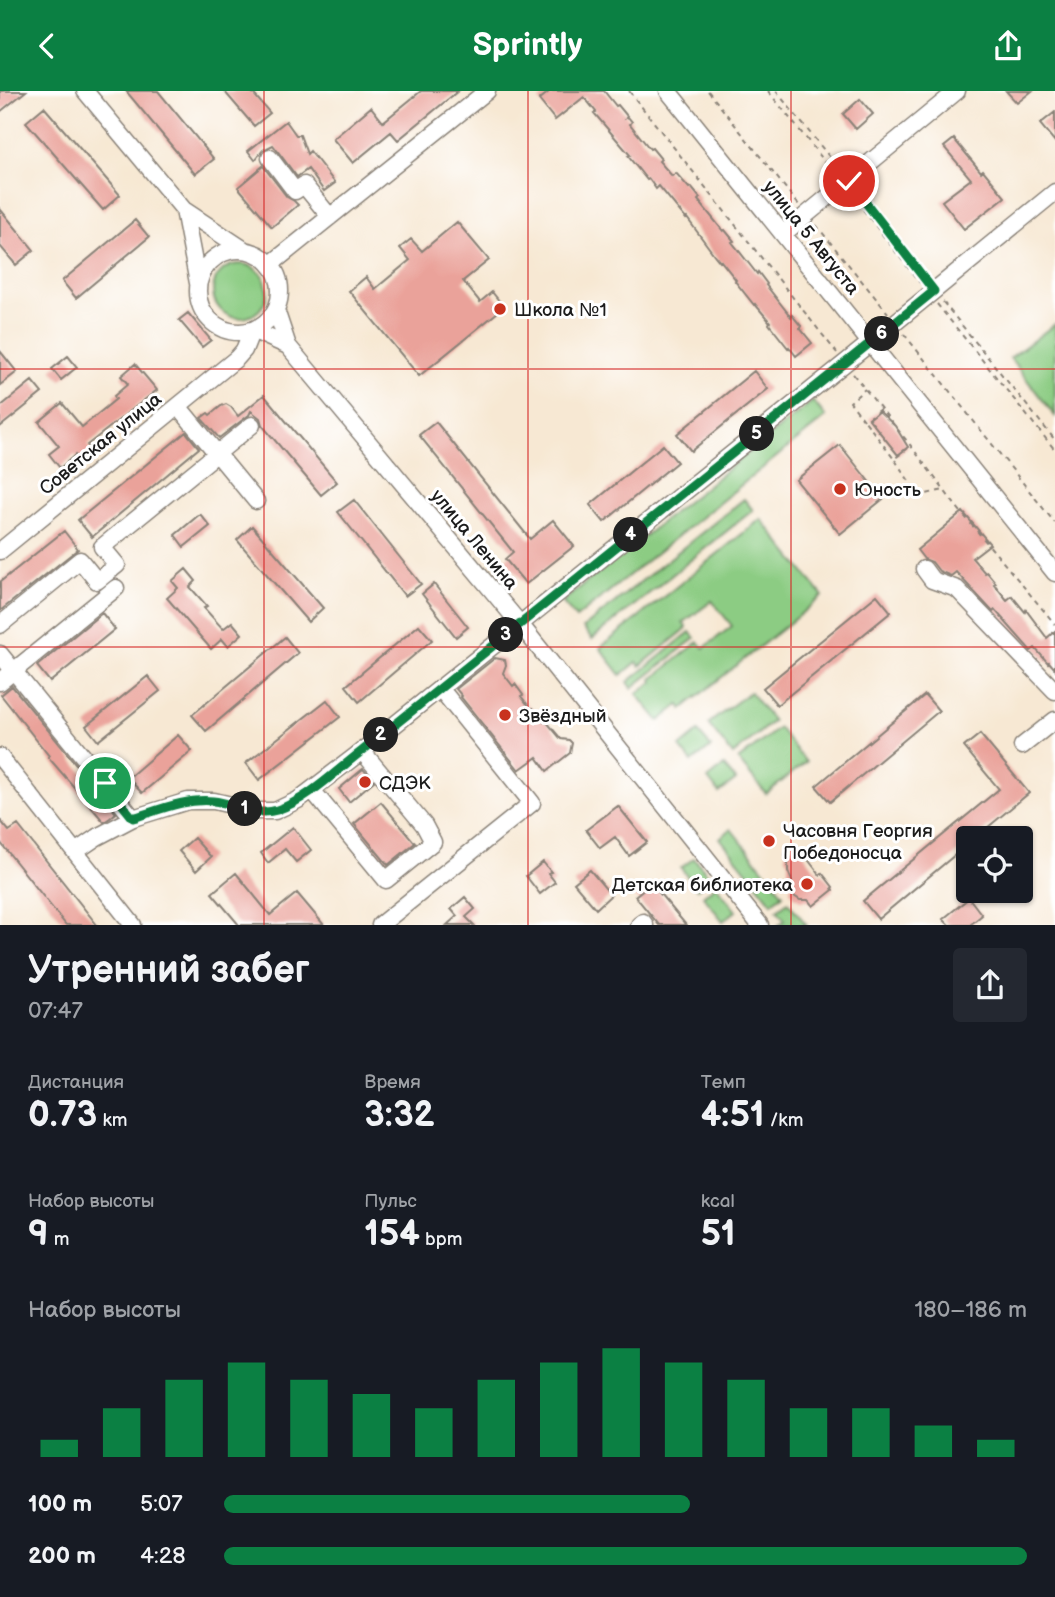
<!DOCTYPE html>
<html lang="ru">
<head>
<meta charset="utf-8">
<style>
  :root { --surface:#171b24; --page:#242831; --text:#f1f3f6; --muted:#9ea1a6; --accent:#0b8043 }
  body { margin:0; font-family:"Balsamiq Sans",sans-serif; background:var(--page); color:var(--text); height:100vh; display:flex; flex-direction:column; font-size:26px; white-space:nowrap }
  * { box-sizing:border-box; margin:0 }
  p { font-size:23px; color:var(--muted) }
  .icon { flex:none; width:38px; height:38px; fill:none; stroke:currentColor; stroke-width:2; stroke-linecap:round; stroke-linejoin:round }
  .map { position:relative; height:834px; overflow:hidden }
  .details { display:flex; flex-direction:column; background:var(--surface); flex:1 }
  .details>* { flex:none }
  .buttons { position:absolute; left:956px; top:735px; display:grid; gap:14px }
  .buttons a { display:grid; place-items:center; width:77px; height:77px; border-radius:7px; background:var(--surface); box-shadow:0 2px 5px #0004; font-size:35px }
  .pin { position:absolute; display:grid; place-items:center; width:60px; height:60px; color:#fff; margin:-30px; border:4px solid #fff; border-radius:50%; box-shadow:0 2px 7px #0007 }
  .km { position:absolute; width:35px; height:35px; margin:-18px; border-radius:50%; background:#222; color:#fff; font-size:19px; line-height:35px; text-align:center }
  .round { display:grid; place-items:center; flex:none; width:74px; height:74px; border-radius:7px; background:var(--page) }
  .head { display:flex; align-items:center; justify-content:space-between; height:119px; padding:0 28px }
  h1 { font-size:38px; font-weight:600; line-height:52px }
  .figures { display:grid; grid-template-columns:repeat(3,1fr); gap:10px; height:119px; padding:7px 28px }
  .figures div { display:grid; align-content:center }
  .figures b { font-size:35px; font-weight:600 }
  .figures small { font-size:19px; font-weight:400 }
  .figures p { font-size:19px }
  .chart { height:196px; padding:14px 28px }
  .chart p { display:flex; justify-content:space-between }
  .chart svg { width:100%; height:126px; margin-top:7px; stroke:var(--accent); stroke-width:6 }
  ul { padding:0 28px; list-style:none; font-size:23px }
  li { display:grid; grid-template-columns:112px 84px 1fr; align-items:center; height:52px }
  li i { height:18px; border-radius:9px; background:var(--accent) }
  header { display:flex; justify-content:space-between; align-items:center; height:91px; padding:0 28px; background:var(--accent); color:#fff; font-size:32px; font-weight:600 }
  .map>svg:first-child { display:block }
  .green { fill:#8ccc83; stroke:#547450; stroke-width:2 }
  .building { fill:#eaa29a }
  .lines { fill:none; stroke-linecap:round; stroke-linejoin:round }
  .minor-casing { stroke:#8a8278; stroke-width:19 }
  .path { stroke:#8a8278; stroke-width:2; stroke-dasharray:5 5; stroke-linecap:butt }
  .minor { stroke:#fff; stroke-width:16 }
  .route-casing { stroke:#fff; stroke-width:14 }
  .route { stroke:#0b8043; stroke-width:9 }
  .grid { fill:none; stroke:#d62828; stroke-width:2; stroke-opacity:0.55 }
  .poi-dot { fill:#c8321e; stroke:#fff; stroke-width:2.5 }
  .labels { text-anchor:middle; stroke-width:6; stroke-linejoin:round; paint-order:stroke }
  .street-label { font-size:19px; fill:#1c1c1c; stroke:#fff }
  .poi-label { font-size:19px; fill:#1c1c1c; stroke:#fff; text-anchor:start }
</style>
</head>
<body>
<header><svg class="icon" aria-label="back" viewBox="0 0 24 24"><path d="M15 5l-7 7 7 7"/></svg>Sprintly<svg class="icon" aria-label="share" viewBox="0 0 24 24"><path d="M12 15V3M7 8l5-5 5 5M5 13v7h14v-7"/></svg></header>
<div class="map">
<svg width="1055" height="834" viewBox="0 0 1055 834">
  <rect width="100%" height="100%" fill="#fff"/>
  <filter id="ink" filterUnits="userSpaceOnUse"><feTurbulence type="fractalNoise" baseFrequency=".0143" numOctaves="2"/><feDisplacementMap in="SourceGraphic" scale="14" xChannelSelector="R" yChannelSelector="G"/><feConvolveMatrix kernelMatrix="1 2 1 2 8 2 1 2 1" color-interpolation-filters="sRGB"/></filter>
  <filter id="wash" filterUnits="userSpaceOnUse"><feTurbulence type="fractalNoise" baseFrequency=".00686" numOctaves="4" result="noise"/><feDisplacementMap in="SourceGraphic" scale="28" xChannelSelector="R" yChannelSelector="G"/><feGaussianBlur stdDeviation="1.57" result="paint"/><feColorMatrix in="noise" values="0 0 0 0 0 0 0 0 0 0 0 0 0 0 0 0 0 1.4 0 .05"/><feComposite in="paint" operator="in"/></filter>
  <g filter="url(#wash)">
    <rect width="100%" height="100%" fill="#f7e8d3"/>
    <!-- green -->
    <path class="green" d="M213 200a27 27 0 1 1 54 0a27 27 0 1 1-54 0Z
      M1055,233V325L1010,267Z
      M813,310L826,326L576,527L562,511Z
      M744,408L753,419L592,548L583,537Z
      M761,428L823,505L682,618L679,614L659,630L637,603L653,591L652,588L698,551L704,557L732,535L712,510L683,532L687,537L640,575L637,571L621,584L600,557Z
      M690,541L695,547L632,597L628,591Z
      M750,601L773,630L733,664L708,633Z
      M779,637L806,671L766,703L738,669Z
      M698,641L711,656L692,671L680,656Z
      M724,675L736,689L719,702L708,688Z
      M731,738L783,803L772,812L720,747Z
      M694,767L711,787L697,798L681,777Z
      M716,794L736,820L723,830L703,805Z
      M788,811L807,834H779L785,829L777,819Z"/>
    <g id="blocks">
      <!-- building -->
      <path class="building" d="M0,0H26L0,21Z
        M126,0H158L214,68L195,83Z
        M224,0H251L270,22L254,35Z
        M421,0H458L398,49L391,41L353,72L333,48L371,16L383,31Z
        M550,0H604L616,15L618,14L627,25L626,27L628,26L632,31L630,33L650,58L652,57L661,68L659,70L672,85L676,82L689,97L691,96L700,107L698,109L723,140L725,139L734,150L732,151L757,183L758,181L767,193L766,194L791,226L792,224L801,235L800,237L812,252L796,265L789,256L788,257L769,233L770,231L755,213L754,214L735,190L736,189L721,170L720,171L715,165L687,127L686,128L659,95L656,98L649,88L647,89L628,65L630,64L594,22L596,21L584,6L555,29L539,9Z
        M1006,0H1032L1017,12Z
        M860,8L873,23L856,38L843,23Z
        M44,16L120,104L103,119L26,31Z
        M1055,21V51L1040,33Z
        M286,30L296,44H300L307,63L310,60L335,92L324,100L308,78L297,86L273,54L263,59L255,69L248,60Z
        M954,48L981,81L983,79L1005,106L964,138L942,110L971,88L944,56Z
        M263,75L287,106L294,110L298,114L272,136L238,96Z
        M0,118L34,159L16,174L0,155Z
        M135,129L149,146L76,207L62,190Z
        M457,131L489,169L463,190L480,211L492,201L504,216L419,285L349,200L366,186L375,198L410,169L400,157L411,148L422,160Z
        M188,222L211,249L202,256L179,229Z
        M0,260L17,281L0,294Z
        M68,265L77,276L61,289L52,278Z
        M135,273L157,299L87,354L93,360L80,370L75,364L60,377L49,363L59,355L39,331L62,312L82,336L116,308L114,305L128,293L121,285Z
        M754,280L768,298L691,360L677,343Z
        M32,290L42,302L0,336V316Z
        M264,304L337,391L321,404L262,334L260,327L251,320L249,324L219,347L201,327L208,322L210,324L221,315L226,313L231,316L238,325Z
        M879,320L895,335L908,356L898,364L869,328Z
        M436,331L530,448L553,429L574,455L526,493L505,468L513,461L419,344Z
        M186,341L199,357L92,446L78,429Z
        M663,354L677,371L604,431L590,414Z
        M840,354L883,408L840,443L796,389Z
        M354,409L421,493L405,505L338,421Z
        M963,421L990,453L972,467L985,482L987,481L996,492L994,493L1007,509L1012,505L1025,521L1026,519L1047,547L1055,540V578L1049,571L1048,572L1035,557L1031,560L995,519L993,521L956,481L951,485L939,480L932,471L924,468L917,459Z
        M200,423L210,435L184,456L175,444Z
        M252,435L323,517L308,531L237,449Z
        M64,440L78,458L0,520V491Z
        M186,478L196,490L190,496L207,515L204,517L223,538L232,531L242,543L228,555L222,548L211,558L167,507L178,497L172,490Z
        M434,493L468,536L456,546L422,503Z
        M877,504L891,521L777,614L763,597Z
        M102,522L115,538L50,591L37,575Z
        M419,534L432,549L359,611L346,595Z
        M285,546L298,562L206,640L192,624Z
        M495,567L505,569L506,574L503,582L513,595L515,593L523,604L521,605L531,618L533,617L544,631L546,630L561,648L569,649L572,652L570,662L547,680L537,666L519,679L461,606L462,605L456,598Z
        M148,585L160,600L98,650L86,635Z
        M12,595L116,722L110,727L104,731L48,666L49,665L1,604Z
        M925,604L939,620L830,711L816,695Z
        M327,609L340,626L259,689L246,672Z
        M980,643L1029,702L975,747H968V753L878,828L863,810L999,698L964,656Z
        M178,644L192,660L142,702L128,687Z
        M363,678L374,690L349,711L339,698Z
        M381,711L415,752L388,774L354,733Z
        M618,715L647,751L629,765L615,746L600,757L586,739Z
        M0,729L9,740L18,734L97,834H66L0,751Z
        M293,736L311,759L296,771L285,758L268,772L261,762Z
        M194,747L211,766L196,780L179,760Z
        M793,755L799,757L820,784L822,782L833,796L832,797L833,799L813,815L808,809H800L794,805L790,799L792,790L788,780V771L785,764L787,758Z
        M543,771L551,781L548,782L555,791L540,803L526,785Z
        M590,779L611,804L596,818L574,792Z
        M236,782L270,824L297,802L324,834H239L212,802Z
        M651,792L686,834H659L635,805Z
        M465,806L475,818L466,826L474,834H447L457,825L451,818Z
        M969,807L982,824L970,834H949L943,828Z"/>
    </g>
  </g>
  <g filter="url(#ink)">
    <use href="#blocks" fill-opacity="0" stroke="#8a8278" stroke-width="2"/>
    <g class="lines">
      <!-- minor casing -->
      <g class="minor-casing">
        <path id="minor" d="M85,0L184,119L243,158
          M668,0L1055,482
          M270,67L295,100L304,94L330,126
          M184,119L198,192
          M783,143L957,0
          M198 200a41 41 0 1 1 82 0a41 41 0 1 1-82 0Z
          M271,173L487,0
          M276,219L288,255L520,533L760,834
          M178,315L256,410
          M0,460L237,267L244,259L252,239L288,255
          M924,478L932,489L957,498L1055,600
          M0,534L80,469L97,490L117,474L102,456L252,334
          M0,563L133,727
          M0,591L116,497
          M1022,655L1055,629
          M0,666L133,834
          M312,699L386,789L433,751L424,734L362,660
          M75,761L97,746L133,727L188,710H214L257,720H275L298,709L362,660L870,252L1055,101
          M380,834L532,712L440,597
          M639,834L643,831L645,834"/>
      </g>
      <!-- path -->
      <path class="path" d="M629,0L837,262
        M708,0L799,114
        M768,0L834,82
        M776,0L841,80
        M857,101L927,190
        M851,103L920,192
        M816,134L888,222
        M943,211L1055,349
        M937,213L1055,359
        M904,243L1055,432
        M853,283L911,355L956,415L1055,533
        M880,318L865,330L894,368L911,355
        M864,329L850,311L865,298
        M895,369L917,402L926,403L944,399"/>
      <!-- minor -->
      <use href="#minor" class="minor"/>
    </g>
  </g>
  <g class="lines" filter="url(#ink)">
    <!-- route casing -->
    <g class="route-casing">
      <path id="route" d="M105,692L133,727C159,719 186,707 213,710C234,712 256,726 277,719C307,709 337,679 362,660L870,252L934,200L849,90"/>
    </g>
    <!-- route -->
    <use href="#route" class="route"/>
  </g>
  <!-- grid -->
  <path class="grid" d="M264,0V834M528,0V834M791,0V834M0,278H1055M0,556H1055"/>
  <!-- markers -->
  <g class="poi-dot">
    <circle cx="500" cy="218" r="7"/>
    <circle cx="840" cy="398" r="7"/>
    <circle cx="505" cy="624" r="7"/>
    <circle cx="365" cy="691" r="7"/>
    <circle cx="769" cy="750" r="7"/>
    <circle cx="807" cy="793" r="7"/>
  </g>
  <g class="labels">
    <!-- street labels -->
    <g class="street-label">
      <text transform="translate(812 146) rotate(51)" y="7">улица 5 Августа</text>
      <text transform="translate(100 352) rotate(-39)" y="7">Советская улица</text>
      <text transform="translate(475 448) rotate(50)" y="7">улица Ленина</text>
    </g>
    <!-- poi labels -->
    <g class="poi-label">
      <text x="514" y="225">Школа №1</text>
      <text x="854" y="405">Юность</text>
      <text x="519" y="631">Звёздный</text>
      <text x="379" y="698">СДЭК</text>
      <text x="783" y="746">Часовня Георгия<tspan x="783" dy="22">Победоносца</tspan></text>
      <text x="793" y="800" text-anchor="end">Детская библиотека</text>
    </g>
  </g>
</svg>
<div class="buttons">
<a><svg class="icon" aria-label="locate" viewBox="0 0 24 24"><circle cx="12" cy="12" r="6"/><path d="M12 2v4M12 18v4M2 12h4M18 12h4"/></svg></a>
</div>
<div class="pin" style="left:105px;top:692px;background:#1e9e55"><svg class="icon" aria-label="arrive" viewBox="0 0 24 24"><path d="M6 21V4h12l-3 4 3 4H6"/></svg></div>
<div class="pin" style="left:849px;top:90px;background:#d93025"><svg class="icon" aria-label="check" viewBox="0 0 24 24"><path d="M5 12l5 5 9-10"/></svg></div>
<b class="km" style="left:245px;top:718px">1</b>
<b class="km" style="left:381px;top:644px">2</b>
<b class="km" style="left:506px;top:544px">3</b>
<b class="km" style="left:631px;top:444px">4</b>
<b class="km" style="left:757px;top:343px">5</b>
<b class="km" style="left:882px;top:243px">6</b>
</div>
<section class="details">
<div class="head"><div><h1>Утренний забег</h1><p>07:47</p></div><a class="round"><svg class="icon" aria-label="share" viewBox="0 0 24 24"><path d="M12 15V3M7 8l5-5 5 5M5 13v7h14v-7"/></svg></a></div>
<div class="figures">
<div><p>Дистанция</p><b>0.73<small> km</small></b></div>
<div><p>Время</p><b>3:32</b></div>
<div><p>Темп</p><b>4:51<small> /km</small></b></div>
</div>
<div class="figures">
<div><p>Набор высоты</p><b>9<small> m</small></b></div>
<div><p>Пульс</p><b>154<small> bpm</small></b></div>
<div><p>kcal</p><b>51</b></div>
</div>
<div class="chart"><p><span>Набор высоты</span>180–186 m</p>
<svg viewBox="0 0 160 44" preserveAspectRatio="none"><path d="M5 44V38M15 44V27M25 44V17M35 44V11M45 44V17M55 44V22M65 44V27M75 44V17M85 44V11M95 44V6M105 44V11M115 44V17M125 44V27M135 44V27M145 44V33M155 44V38"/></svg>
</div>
<ul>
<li><b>100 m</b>5:07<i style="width:58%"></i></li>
<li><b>200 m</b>4:28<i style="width:100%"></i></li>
</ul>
</section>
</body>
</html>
